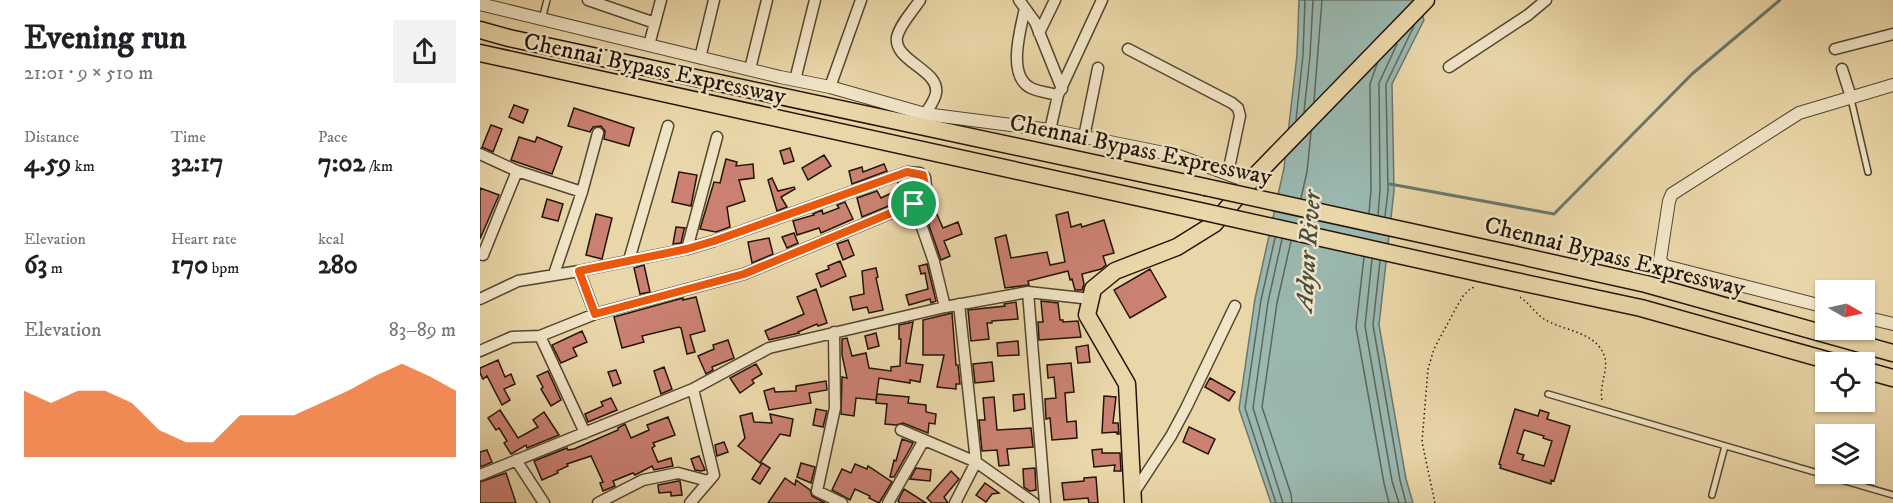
<!DOCTYPE html>
<html lang="en">
<head>
<meta charset="utf-8">
<style>
  :root { --surface:#fff; --page:#f2f2f2; --text:#202124; --muted:#757577; --accent:#ea580c }
  body { margin:0; font-family:"IM FELL DW Pica",serif; background:var(--page); color:var(--text); height:100vh; display:flex; flex-direction:column; font-size:22px; white-space:nowrap }
  * { box-sizing:border-box; margin:0 }
  p { font-size:20px; color:var(--muted) }
  .icon { flex:none; width:33px; height:33px; fill:none; stroke:currentColor; stroke-width:2; stroke-linecap:round; stroke-linejoin:round }
  .map { position:relative; flex:1; overflow:hidden }
  .details { display:flex; flex-direction:column; background:var(--surface); width:480px }
  .details>* { flex:none }
  .needle { width:39px; rotate:99deg }
  .tools { position:absolute; left:1335px; top:280px; display:grid; gap:12px }
  .tools a { display:grid; place-items:center; width:60px; height:60px; border-radius:0px; background:var(--surface); box-shadow:0 2px 4px #0004; font-size:30px }
  .pin { position:absolute; display:grid; place-items:center; width:51px; height:51px; color:#fff; margin:-26px; border:3px solid #fff; border-radius:50%; box-shadow:0 2px 6px #0007 }
  .round { display:grid; place-items:center; flex:none; width:63px; height:63px; border-radius:0px; background:var(--page) }
  .overview { display:flex; align-items:center; justify-content:space-between; height:102px; padding:0 24px }
  h1 { font-size:33px; font-weight:800; line-height:45px }
  .metrics { display:grid; grid-template-columns:repeat(3,1fr); gap:9px; height:102px; padding:6px 24px }
  .metrics div { display:grid; align-content:center }
  .metrics b { font-size:26px; font-weight:800 }
  .metrics small { font-size:16px; font-weight:400 }
  .metrics p { font-size:16px }
  .chart { height:168px; padding:12px 24px }
  .chart p { display:flex; justify-content:space-between }
  .chart svg { width:100%; height:108px; margin-top:6px; fill:var(--accent); opacity:.7 }
  main { display:flex; flex:1; min-height:0 }
  .map>svg:first-child { display:block }
  .water { fill:#9ab8b0; stroke:#6a776c; stroke-width:1.5 }
  .lines { fill:none; stroke-linecap:round; stroke-linejoin:round }
  .shore { stroke:#5e665b; stroke-width:1.5 }
  .stream { stroke:#6a776c; stroke-width:3 }
  .building { fill:#cb8172; stroke:#221506; stroke-width:1.5; fill-rule:evenodd }
  .service-casing { stroke:#54462f; stroke-width:8 }
  .minor-casing { stroke:#54462f; stroke-width:13 }
  .tertiary-casing { stroke:#54462f; stroke-width:14 }
  .primary-casing { stroke:#221506; stroke-width:19 }
  .trunk-casing { stroke:#221506; stroke-width:19 }
  .path { stroke:#221506; stroke-width:1.5; stroke-dasharray:1.5 3; stroke-linecap:butt }
  .service { stroke:#f1e5c7; stroke-width:5 }
  .minor { stroke:#f1e5c7; stroke-width:10 }
  .tertiary { stroke:#f1e5c7; stroke-width:12 }
  .primary { stroke:#ead7a9; stroke-width:16 }
  .trunk { stroke:#ead7a9; stroke-width:16 }
  .trunk-bridge-casing { stroke:#221506; stroke-width:19; stroke-linecap:butt }
  .trunk-bridge { stroke:#ead7a9; stroke-width:16 }
  .route-casing { stroke:#fff; stroke-width:12 }
  .route { stroke:#ea580c; stroke-width:8 }
  .labels { text-anchor:middle; stroke-width:5; stroke-linejoin:round; paint-order:stroke }
  .street-label { font-size:24px; fill:#221506; stroke:#f1e5c7 }
  .water-label { font-size:26px; font-style:italic; fill:#4c4e42; stroke:#f1e5c7 }
</style>
</head>
<body>
<main>
<section class="details">
<div class="overview"><div><h1>Evening run</h1><p>21:01 · 9 × 510 m</p></div><a class="round"><svg class="icon" aria-label="share" viewBox="0 0 24 24"><path d="M12 15V3M7 8l5-5 5 5M5 13v7h14v-7"/></svg></a></div>
<div class="metrics">
<div><p>Distance</p><b>4.59<small> km</small></b></div>
<div><p>Time</p><b>32:17</b></div>
<div><p>Pace</p><b>7:02<small> /km</small></b></div>
</div>
<div class="metrics">
<div><p>Elevation</p><b>63<small> m</small></b></div>
<div><p>Heart rate</p><b>170<small> bpm</small></b></div>
<div><p>kcal</p><b>280</b></div>
</div>
<div class="chart"><p><span>Elevation</span>83–89 m</p>
<svg viewBox="0 0 160 44" preserveAspectRatio="none"><path d="M0 44V17L10 22L20 17L30 17L40 22L50 33L60 38L70 38L80 27L90 27L100 27L110 22L120 17L130 11L140 6L150 11L160 17V44z"/></svg>
</div>
</section>
<div class="map">
<svg width="1413" height="503" viewBox="0 0 1413 503">
  <rect width="100%" height="100%" fill="#ead7a9"/>
  <filter id="stains"><feTurbulence type="fractalNoise" baseFrequency=".00333" numOctaves="4"/><feColorMatrix values="0 0 0 0 .2 0 0 0 0 .09 0 0 0 0 .02 0 0 0 .5 -.17"/></filter>
  <radialGradient id="worn" r=".72"><stop offset=".6" stop-color="#630" stop-opacity="0"/><stop offset="1" stop-color="#630" stop-opacity=".3"/></radialGradient>
  <!-- water -->
  <path class="water" d="M819,0H938L944,20L912,84L914,191L899,325L926,479L933,503H791L759,409L775,299L804,168L817,55Z"/>
  <g class="lines">
    <!-- shore -->
    <path class="shore" d="M834,101L842,0
      M824,112L830,56L833,0
      M816,120L823,55L825,0
      M821,198L827,172L831,132
      M889,213L891,190L890,84L897,64
      M898,215L900,190L899,83L917,44
      M905,216L908,191L906,84L934,26
      M795,238L781,300L765,408L796,503
      M802,239L788,302L773,408L803,503
      M811,241L797,303L782,407L811,494L812,503
      M884,257L876,327L904,483L909,503
      M892,259L885,326L912,481L919,503
      M900,261L893,325L920,480L926,503"/>
    <!-- stream -->
    <path class="stream" d="M910,184L1074,214L1212,74L1300,0"/>
  </g>
  <!-- building -->
  <path class="building" d="M34,105L48,110L43,123L29,117Z
    M94,108L154,128L149,146L124,139L125,131L121,126L113,127L110,132L88,126Z
    M11,125L22,129L13,152L2,147Z
    M39,137L55,142L57,137L82,147L72,174L31,160Z
    M310,148L314,161L304,164L300,151Z
    M344,155L351,166L328,180L322,168Z
    M246,159L257,162L256,166L273,164L274,178L259,180L265,201L247,207L250,227L236,232L220,229L234,182L240,183Z
    M404,164L407,171L372,184L369,171L382,167L383,172Z
    M199,172L217,175L211,206L192,202Z
    M292,178L298,191L314,187L315,189L301,197L307,207L297,211L288,180Z
    M430,180L435,195L382,217L377,198L397,191L401,198L420,189L418,183Z
    M0,188L19,195L0,239Z
    M67,199L83,204L78,221L62,217Z
    M365,202L373,219L341,233L339,228L317,235L313,221L334,215L333,214L342,210L343,214L359,208L357,205Z
    M452,203L463,228L478,222L482,234L464,241L470,256L461,260L443,208Z
    M588,212L591,227L601,224L602,227L624,220L634,253L623,256L626,265L621,269L602,274L604,284L602,290H595L592,279L590,280L588,271L548,281L549,285L525,288L515,238L526,235L531,258L567,252L570,265L585,262L576,215Z
    M116,214L132,218L122,259L106,255Z
    M196,227L205,228L204,230L201,243L193,244Z
    M314,233L318,243L307,248L302,237Z
    M289,238L293,254L272,263L268,242Z
    M368,240L374,255L363,260L357,244Z
    M360,261L366,276L341,287L336,274L349,269L348,266Z
    M447,264L456,301L451,303L450,299L429,305L426,295L448,289L445,273L441,274L439,266Z
    M164,265L170,292L160,294L154,268Z
    M396,268L398,277L396,278L403,310L389,313L387,307L373,310L370,297L384,294L382,271Z
    M670,269L686,297L650,318L634,290Z
    M336,289L347,323L338,326L337,324L318,332L319,333L289,340L285,331L324,314L317,297Z
    M216,297L225,331L210,335L215,352L207,354L201,328L199,327L162,336L164,342L142,348L134,317L203,298V300Z
    M561,301L578,303L580,320H583V322L598,321L601,337L559,340L558,322H563Z
    M536,302L538,319L512,321V323H507L509,339L491,341L488,310L525,306L524,304Z
    M472,313L476,365H478L480,384H476V389L457,387L464,355H443V320Z
    M433,322L426,363L443,365L440,382L430,380V383L399,378L396,400L376,398L374,416L361,414L362,377L367,378L362,355V339L367,338L372,356L386,353L389,368L411,371V367L420,366L421,339H419V325Z
    M102,331L107,342L93,348L97,356L81,363L72,345Z
    M396,333L399,346L388,349L385,336Z
    M248,340L254,358L232,367L233,370L226,374L218,356L234,349L233,345Z
    M538,341L539,355L518,356L517,343Z
    M608,345L610,362L598,363L596,347Z
    M18,360L25,377L31,374L35,384L24,389L30,400L22,405L7,376L3,379L0,373V368Z
    M512,362L514,381L495,383L493,364Z
    M591,363L594,392L585,393L587,422L596,421L597,438L572,440L570,418L566,419L565,399L576,398L574,377L568,378L567,365Z
    M276,364L282,374L272,380L274,383L260,393L250,378Z
    M184,367L192,389L181,394L174,371Z
    M136,370L141,383L133,386L128,372Z
    M68,371L81,400L71,406L61,389L63,387L57,376Z
    M730,378L755,392L749,401L725,387Z
    M346,381L347,390L329,393L331,403L289,410L284,391L294,388L295,392L316,391V386Z
    M397,394L429,397L428,403L446,405V412L456,414L455,424L449,423L448,433L423,423L416,425L405,424L407,404L396,403Z
    M544,394L545,409L534,411L533,395Z
    M624,396L636,397L633,423H638L639,434H637V432L622,433Z
    M514,397L517,430L551,428L553,447L527,449L529,465L519,466L517,450L502,451L499,420H505L503,398Z
    M131,398L137,410L108,422L105,414L123,406L121,402Z
    M336,409L347,411L343,427L333,425Z
    M1035,409L1058,416L1060,410L1069,413L1067,419L1090,426L1074,481L1071,480V484L1020,468L1021,465L1019,464ZM1044,430L1064,436L1063,438L1072,441L1064,466L1042,460L1044,455L1037,453Z
    M20,410L38,438L58,427L53,420L64,412L79,435L47,448L46,445L31,454L24,443L27,441L19,428L16,430L8,418Z
    M272,413L274,422L292,423L290,414L313,419L310,436L300,434L280,463L258,446L265,438L260,416Z
    M188,417L195,435L173,443L175,446L172,448L178,462L191,458L193,466L174,470L172,466L155,475L153,473L133,481L135,486L123,491L120,483L123,482L111,456L87,464L88,466L77,471L78,473L62,480L54,461L87,448L88,450L94,449L138,430V428L145,424L151,438L169,430L167,425Z
    M709,427L735,439L728,454L703,442Z
    M422,439L433,443L431,447L414,477H410L414,460L416,461Z
    M244,442L248,452L237,456L235,445Z
    M622,449V453H640L641,471H634L635,465L614,467L612,450Z
    M7,450L12,462L0,467V452Z
    M219,456L225,470L221,471L215,470L211,459Z
    M282,463L290,468L280,484L272,479Z
    M321,463L335,467L331,483L317,477Z
    M375,464L387,469L388,466L412,482L399,503L389,498L390,496L375,489L370,500L352,490L362,469L371,473Z
    M436,468L451,470L450,481L430,479Z
    M555,468L556,490L550,491L544,487L543,469Z
    M471,471L479,479L464,497L468,503H452L447,498Z
    M26,473L36,503H0V482Z
    M616,477L618,503H609L608,498L584,500L582,483L604,481V478Z
    M305,478L315,485L316,480L330,490L332,496L345,503H288Z
    M198,481H200L202,495L191,496V492L179,493L178,485Z
    M505,483L519,493L512,494L506,502L496,495Z
    M424,489L446,503H420L418,501Z"/>
  <g class="lines">
    <!-- service casing -->
    <g class="service-casing">
      <path id="service" d="M62,19L67,0
        M1371,99L1388,172
        M1068,394L1413,495
        M1232,495L1245,446"/>
    </g>
    <!-- minor casing -->
    <g class="minor-casing">
      <path id="minor" d="M108,0L175,23
        M440,0C433,11 420,24 417,37C413,61 460,70 456,93C455,100 449,108 445,114
        M539,0L555,22L582,89
        M545,8C541,28 526,76 551,88C559,92 570,93 578,95
        M559,33L575,0
        M169,45L181,0
        M648,49L752,103L758,108L760,116L748,173
        M1355,49L1413,34
        M220,58L234,0
        M969,67L1048,15L1066,0
        M270,69L287,0
        M1362,69L1371,97
        M315,80L335,0
        M350,87L381,0
        M570,130L578,95L622,0
        M604,137L618,68
        M0,154L37,171L3,255
        M37,171L102,192
        M434,204L454,262L465,307
        M207,249L237,137
        M149,260L188,126
        M99,271L115,314
        M74,274L102,192L118,133
        M548,292L565,503
        M0,299L38,281L99,271L207,249L234,241L427,172L440,173L445,177L447,198L264,274L115,314L60,336L32,337L0,351
        M354,332L355,408L337,491L362,503
        M60,336L105,433
        M421,430L496,462L554,503
        M36,460L64,503
        M0,475L213,389L289,348L465,307L548,292L611,299
        M653,494L691,436L706,408L755,306
        M118,503L163,480L198,473L228,481
        M210,503L234,475L213,389
        M408,503L444,440
        M475,503L496,462L479,304"/>
    </g>
    <!-- tertiary casing -->
    <g class="tertiary-casing">
      <path id="tertiary" d="M0,4L300,77L350,87L445,114L570,130L699,156L769,182
        M1346,307L1185,266L1180,260L1189,201L1192,194L1319,113L1413,85
        M1384,317L1413,324"/>
    </g>
    <!-- primary casing -->
    <g class="primary-casing">
      <path id="primary" d="M653,503L647,384L607,315L613,289L635,271L697,247L734,224L773,178L946,0"/>
    </g>
    <!-- trunk casing -->
    <g class="trunk-casing">
      <path id="trunk" d="M0,30L29,38L725,187
        M0,53L720,211
        M1032,254L1166,284L1413,353
        M1026,279L1161,308L1357,363
        M1384,370L1413,378"/>
    </g>
    <!-- path -->
    <path class="path" d="M1040,297C1049,303 1055,313 1064,319C1085,332 1117,331 1125,358C1128,371 1119,386 1122,400
      M955,503L942,442L948,369L954,349L976,308L983,296L991,288L996,287"/>
    <!-- service -->
    <use href="#service" class="service"/>
    <!-- minor -->
    <use href="#minor" class="minor"/>
    <!-- tertiary -->
    <use href="#tertiary" class="tertiary"/>
    <!-- primary -->
    <use href="#primary" class="primary"/>
    <!-- trunk -->
    <use href="#trunk" class="trunk"/>
    <!-- trunk-bridge casing -->
    <g class="trunk-bridge-casing">
      <path id="trunk-bridge" d="M725,187L1032,254
        M720,211L1026,279"/>
    </g>
    <!-- trunk-bridge -->
    <use href="#trunk-bridge" class="trunk-bridge"/>
  </g>
  <g class="lines">
    <!-- route casing -->
    <g class="route-casing">
      <path id="route" d="M427,172L443,175L447,198L264,274L115,314L99,271L207,249L234,241Z"/>
    </g>
    <!-- route -->
    <use href="#route" class="route"/>
  </g>
  <g class="labels">
    <!-- street labels -->
    <g class="street-label">
      <text transform="translate(175 68) rotate(12)" y="8">Chennai Bypass Expressway</text>
      <text transform="translate(661 149) rotate(12)" y="8">Chennai Bypass Expressway</text>
      <text transform="translate(1135 256) rotate(14)" y="8">Chennai Bypass Expressway</text>
    </g>
    <!-- water labels -->
    <g class="water-label">
      <text transform="translate(827 251) rotate(-86)" y="9">Adyar River</text>
    </g>
  </g>
  <rect width="100%" height="100%" filter="url(#stains)"/>
  <rect width="100%" height="100%" fill="url(#worn)"/>
</svg>
<div class="tools">
<a><svg class="needle" viewBox="-14 -14 28 28"><path d="M0-13l5 13h-10z" fill="#e53935"/><path d="M0 13l5-13h-10z" fill="#757577"/></svg></a>
<a><svg class="icon" aria-label="locate" viewBox="0 0 24 24"><circle cx="12" cy="12" r="6"/><path d="M12 2v4M12 18v4M2 12h4M18 12h4"/></svg></a>
<a><svg class="icon" aria-label="layers" viewBox="0 0 24 24"><path d="M12 4l9 5-9 5-9-5zM3 14l9 5 9-5"/></svg></a>
</div>
<div class="pin" style="left:434px;top:204px;background:#1e9e55"><svg class="icon" aria-label="arrive" viewBox="0 0 24 24"><path d="M6 21V4h12l-3 4 3 4H6"/></svg></div>
</div>
</main>
</body>
</html>
